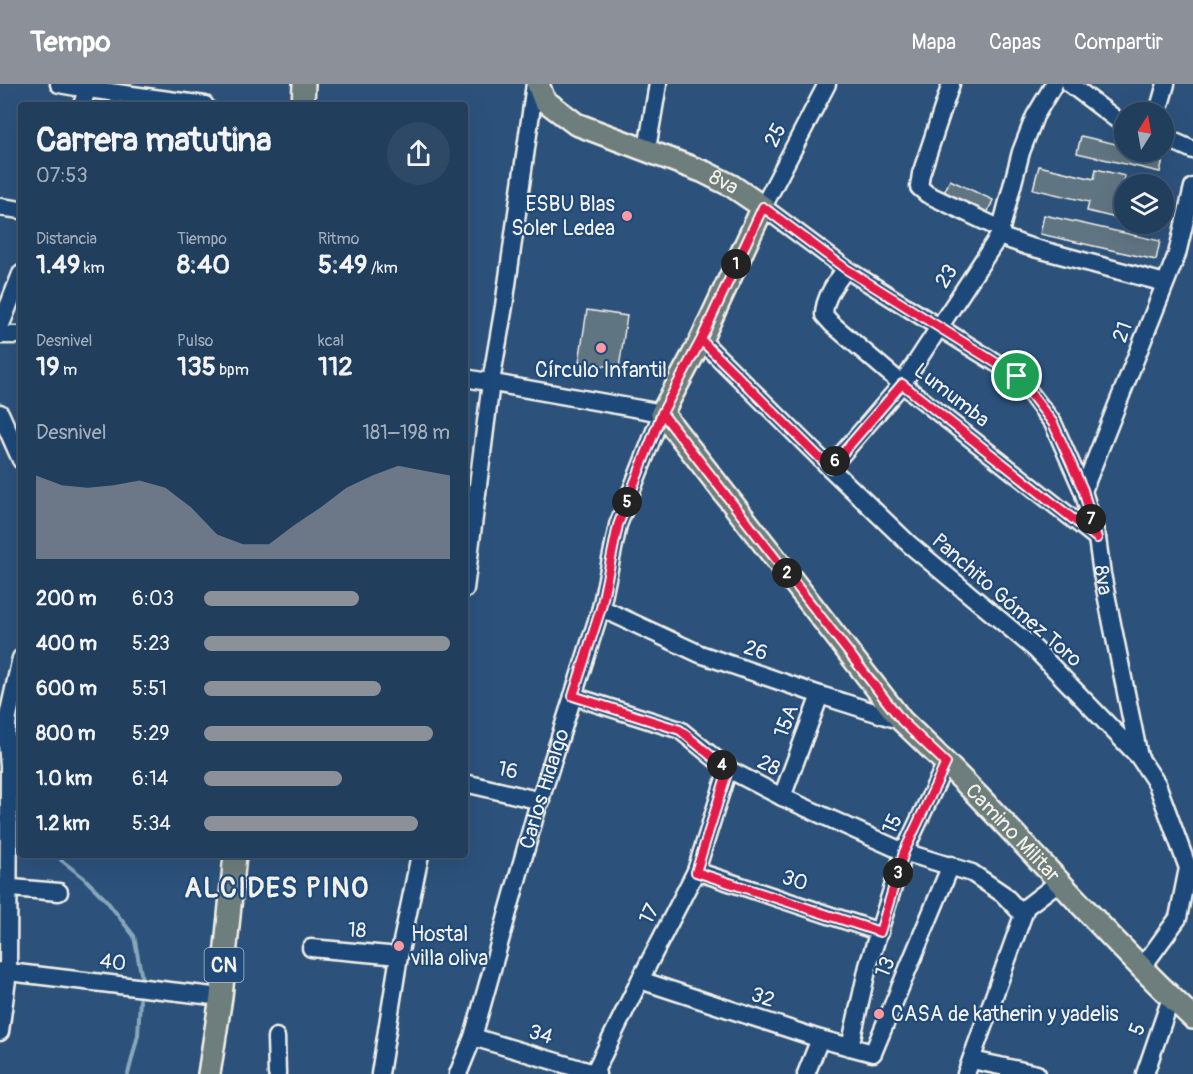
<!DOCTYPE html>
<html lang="es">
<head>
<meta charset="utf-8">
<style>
  :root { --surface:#213e5d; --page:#2d4966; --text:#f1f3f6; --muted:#a2aebc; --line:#3e5772; --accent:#8c9099 }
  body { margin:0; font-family:Pangolin,sans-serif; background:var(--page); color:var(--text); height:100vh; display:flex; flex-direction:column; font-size:22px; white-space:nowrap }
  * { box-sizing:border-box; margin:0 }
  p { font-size:20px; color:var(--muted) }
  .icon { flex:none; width:33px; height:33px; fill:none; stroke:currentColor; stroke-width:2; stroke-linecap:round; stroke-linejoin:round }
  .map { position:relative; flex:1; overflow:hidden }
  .panel { position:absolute; left:18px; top:18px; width:450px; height:756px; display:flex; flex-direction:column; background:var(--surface); border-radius:6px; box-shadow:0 6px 24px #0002,0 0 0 2px var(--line) }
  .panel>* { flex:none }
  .needle { width:39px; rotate:11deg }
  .controls { position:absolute; left:1114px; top:18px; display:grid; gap:12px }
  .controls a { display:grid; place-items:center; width:60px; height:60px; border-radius:50%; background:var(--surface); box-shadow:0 6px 24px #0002,0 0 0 2px var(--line); font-size:30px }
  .pin { position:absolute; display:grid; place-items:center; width:51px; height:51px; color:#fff; margin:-26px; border:3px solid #fff; border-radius:50%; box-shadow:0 2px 6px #0007 }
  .km { position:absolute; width:30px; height:30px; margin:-15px; border-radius:50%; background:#222; color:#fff; font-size:16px; line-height:30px; text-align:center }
  .round { display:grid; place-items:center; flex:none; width:63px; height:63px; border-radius:32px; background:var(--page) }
  .headline { display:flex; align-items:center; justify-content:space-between; height:102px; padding:0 18px }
  h1 { font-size:33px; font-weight:700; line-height:45px }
  .stats { display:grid; grid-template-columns:repeat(3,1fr); gap:9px; height:102px; padding:6px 18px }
  .stats div { display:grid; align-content:center }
  .stats b { font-size:26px; font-weight:700 }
  .stats small { font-size:16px; font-weight:400 }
  .stats p { font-size:16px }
  .chart { height:168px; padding:12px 18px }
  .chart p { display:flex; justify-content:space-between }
  .chart svg { width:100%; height:108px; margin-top:6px; fill:var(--accent); opacity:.7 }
  ul { padding:0 18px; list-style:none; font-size:20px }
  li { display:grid; grid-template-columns:96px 72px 1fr; align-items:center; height:45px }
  li i { height:15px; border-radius:8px; background:var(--accent) }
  header { display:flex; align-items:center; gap:36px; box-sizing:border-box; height:84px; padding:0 30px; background:var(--accent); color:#fff }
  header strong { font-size:28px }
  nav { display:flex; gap:33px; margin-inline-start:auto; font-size:21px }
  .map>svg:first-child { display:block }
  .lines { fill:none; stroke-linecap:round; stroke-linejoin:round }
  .stream { stroke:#88a7bb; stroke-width:4 }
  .building { fill:#617482; stroke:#f4f1e8; stroke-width:1.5 }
  .minor-casing { stroke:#f4f1e8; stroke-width:21 }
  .major-casing { stroke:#f4f1e8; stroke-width:26 }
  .minor { stroke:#1f4a7a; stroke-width:16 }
  .major { stroke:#6d7e7c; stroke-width:21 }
  .route-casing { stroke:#fff; stroke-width:12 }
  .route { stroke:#e11d48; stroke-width:8 }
  .poi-dot { fill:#ff9aa2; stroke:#1f4a7a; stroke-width:2 }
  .labels { text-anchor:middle; stroke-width:4.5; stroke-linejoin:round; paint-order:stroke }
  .shield { fill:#1f4a7a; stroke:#b4bfc7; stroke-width:1.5 }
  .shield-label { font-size:20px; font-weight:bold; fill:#f4f1e8 }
  .street-label { font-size:21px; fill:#f4f1e8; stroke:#1f4a7a }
  .poi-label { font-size:21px; fill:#f4f1e8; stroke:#1f4a7a; text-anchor:start }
  .district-label { font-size:27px; font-weight:bold; letter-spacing:1.5px; fill:#f4f1e8; stroke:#1f4a7a }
</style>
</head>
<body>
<header>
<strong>Tempo</strong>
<nav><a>Mapa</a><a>Capas</a><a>Compartir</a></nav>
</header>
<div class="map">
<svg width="1193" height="990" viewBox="0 0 1193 990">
  <rect width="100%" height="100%" fill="#2c527c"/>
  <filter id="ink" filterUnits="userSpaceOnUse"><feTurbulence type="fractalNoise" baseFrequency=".0167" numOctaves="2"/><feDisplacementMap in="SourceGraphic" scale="12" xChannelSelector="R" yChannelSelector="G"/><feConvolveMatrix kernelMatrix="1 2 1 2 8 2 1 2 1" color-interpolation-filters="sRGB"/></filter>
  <g filter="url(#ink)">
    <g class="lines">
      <!-- stream -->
      <path class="stream" d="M59,771L61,776L84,794L106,816L134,852L142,895
        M128,990L138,951L140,916"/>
    </g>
    <!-- building -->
    <path class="building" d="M1081,52L1125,62V68H1148L1164,71L1160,88L1077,69Z
      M1039,82L1094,95L1096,85L1125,92L1116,134L1087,127L1089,118L1033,105Z
      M950,96L993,116L986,132L943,111Z
      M1044,131L1160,157L1156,176L1040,150Z
      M587,226L627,232L619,284L579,278Z"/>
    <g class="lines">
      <!-- minor casing -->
      <g class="minor-casing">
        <g id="minor">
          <path d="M59,0L88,5L205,21"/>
          <path id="s1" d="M827,0L763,123L846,185L1017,292L1053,339L1083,407L1097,454L1102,490L1139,673"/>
          <path d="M951,0L921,90L919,103L927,110L1001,145"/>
          <path d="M1070,0L1116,35L1125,38"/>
          <path d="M82,21L89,0"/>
          <path d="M1158,28L1166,0"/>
          <path d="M1164,53L1193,66"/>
          <path d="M647,65L658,0"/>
          <path d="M0,123L21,126"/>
          <path d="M999,152L1027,162L1165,199"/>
          <path d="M846,185C836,198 824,214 824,231L832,240L902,300L1097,454"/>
          <path d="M0,243L21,190"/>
          <path d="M0,251H21"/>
          <path d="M701,256L830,384L909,460L1035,565L1139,673L1157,700L1188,784L1178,834L1141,885"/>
          <path d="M0,329L21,376"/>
          <path d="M830,384L902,300L999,152L1021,68L1035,32L1054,0"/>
          <path d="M1083,407L1177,170L1193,103"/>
          <path d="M465,505L491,298L504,222L535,0"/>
          <path d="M601,524L700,570L820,611L902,637"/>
          <path d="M573,612L680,646L728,685L782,713L904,768L972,789L1003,810L1023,831"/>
          <path d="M465,699L541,717"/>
          <path d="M782,713L820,611"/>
          <path d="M696,787L880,848"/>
          <path d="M0,803L59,808"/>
          <path d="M311,864L399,872"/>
          <path d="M0,887L221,913"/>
          <path d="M640,896L820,955L873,969L951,781"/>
          <path d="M0,948L8,888L9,682L6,651L8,632L21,574"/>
          <path d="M276,953L277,990"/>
          <path d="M473,953L597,990"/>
          <path d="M850,963L868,882L904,768L946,679"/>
          <path d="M972,976L1037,990"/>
          <path d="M594,989L640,896L696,787L728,685"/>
          <path d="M380,990L399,872L420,771"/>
          <path id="s2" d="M458,990L473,953L535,732L601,524L618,441L662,329L465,294"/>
          <path d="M806,990L820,955"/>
          <path d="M966,990L1026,823L1060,797"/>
          <path d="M1145,990L1171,914"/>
        </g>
      </g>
      <!-- major casing -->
      <g class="major-casing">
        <g id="major">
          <path id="s3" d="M538,0L544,16L576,40L704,88L732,102L763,123L701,256L662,329L902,637C1004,732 1092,839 1193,934"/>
          <path d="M303,21L304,0"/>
          <path d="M209,990L221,913L235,771"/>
        </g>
      </g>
      <!-- minor -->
      <use href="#minor" class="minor"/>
      <!-- major -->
      <use href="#major" class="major"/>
    </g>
  </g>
  <g class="lines" filter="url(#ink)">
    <!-- route casing -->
    <g class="route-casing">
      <path id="route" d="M1017,292L846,185L763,123L701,256L662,329L902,637L946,679L904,768L880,848L696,788L728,686L680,646L573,612L601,524L618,441L662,329L701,256L830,384L902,300L1097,454L1083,406L1053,339L1017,292"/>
    </g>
    <!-- route -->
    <use href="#route" class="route"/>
  </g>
  <!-- markers -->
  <g class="poi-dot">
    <circle cx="627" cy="132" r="6"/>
    <circle cx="601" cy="264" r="6"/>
    <circle cx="399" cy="862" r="6"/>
    <circle cx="879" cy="930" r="6"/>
  </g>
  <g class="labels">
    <!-- shield labels -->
    <rect class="shield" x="204.5" y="864" width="39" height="34" rx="4.5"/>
    <g class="shield-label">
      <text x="224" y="888">CN</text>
    </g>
    <!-- street labels -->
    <g class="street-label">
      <text transform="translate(775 51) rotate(-63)" y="7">25</text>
      <text dy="7" stroke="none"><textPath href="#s3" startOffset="216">8va</textPath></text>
      <text transform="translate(946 192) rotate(-57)" y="7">23</text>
      <text transform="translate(1122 248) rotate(-69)" y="7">21</text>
      <text transform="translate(952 311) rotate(38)" y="7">Lumumba</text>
      <text dy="7" stroke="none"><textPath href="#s1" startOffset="669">8va</textPath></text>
      <text transform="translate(1007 516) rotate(41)" y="7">Panchito Gómez Toro</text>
      <text transform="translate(756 566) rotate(19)" y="7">26</text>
      <text transform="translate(786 637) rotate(-69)" y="7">15A</text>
      <text transform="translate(769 681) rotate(27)" y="7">28</text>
      <text transform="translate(508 686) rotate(13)" y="7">16</text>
      <text dy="7" stroke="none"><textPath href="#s2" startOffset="298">Carlos Hidalgo</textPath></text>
      <text transform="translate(892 740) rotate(-65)" y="7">15</text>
      <text dy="7" stroke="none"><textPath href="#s3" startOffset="1040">Camino Militar</textPath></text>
      <text transform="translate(795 796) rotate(18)" y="7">30</text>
      <text transform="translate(649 830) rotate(-62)" y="7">17</text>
      <text transform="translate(357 846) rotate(5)" y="7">18</text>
      <text transform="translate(113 878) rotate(7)" y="7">40</text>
      <text transform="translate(885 883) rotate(-67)" y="7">13</text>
      <text transform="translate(763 913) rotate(18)" y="7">32</text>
      <text transform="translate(1137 945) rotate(-71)" y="7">5</text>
      <text transform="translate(541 950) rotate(16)" y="7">34</text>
    </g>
    <!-- poi labels -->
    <g class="poi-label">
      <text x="615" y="127" text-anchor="end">ESBU Blas<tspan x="615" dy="24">Soler Ledea</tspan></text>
      <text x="601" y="293" text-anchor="middle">Círculo Infantil</text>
      <text x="411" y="857">Hostal<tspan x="411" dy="24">villa oliva</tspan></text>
      <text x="891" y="937">CASA de katherin y yadelis</text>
    </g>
    <!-- district labels -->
    <g class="district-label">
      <text x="277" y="813">ALCIDES PINO</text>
    </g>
  </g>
</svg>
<div class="controls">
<a><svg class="needle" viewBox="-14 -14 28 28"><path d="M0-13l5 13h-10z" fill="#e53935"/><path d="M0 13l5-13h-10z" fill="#a2aebc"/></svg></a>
<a><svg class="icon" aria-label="layers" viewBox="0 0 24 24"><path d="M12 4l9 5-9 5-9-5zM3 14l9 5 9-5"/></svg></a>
</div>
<div class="pin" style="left:1017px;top:292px;background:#1e9e55"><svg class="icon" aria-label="arrive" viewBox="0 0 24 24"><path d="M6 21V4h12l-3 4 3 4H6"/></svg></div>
<b class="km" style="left:736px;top:180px">1</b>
<b class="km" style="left:787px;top:489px">2</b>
<b class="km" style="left:898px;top:789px">3</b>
<b class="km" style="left:722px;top:681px">4</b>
<b class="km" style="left:627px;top:418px">5</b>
<b class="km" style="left:835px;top:377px">6</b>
<b class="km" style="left:1091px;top:435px">7</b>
<section class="panel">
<div class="headline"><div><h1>Carrera matutina</h1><p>07:53</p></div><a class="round"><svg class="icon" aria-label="share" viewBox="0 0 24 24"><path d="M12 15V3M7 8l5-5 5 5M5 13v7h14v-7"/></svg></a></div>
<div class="stats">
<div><p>Distancia</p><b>1.49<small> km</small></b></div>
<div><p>Tiempo</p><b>8:40</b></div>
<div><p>Ritmo</p><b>5:49<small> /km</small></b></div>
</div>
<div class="stats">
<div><p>Desnivel</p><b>19<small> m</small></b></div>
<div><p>Pulso</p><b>135<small> bpm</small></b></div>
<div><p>kcal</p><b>112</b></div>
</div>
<div class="chart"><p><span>Desnivel</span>181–198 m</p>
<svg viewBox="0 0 160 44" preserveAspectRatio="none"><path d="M0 44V10L10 14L20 15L30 14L40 12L50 15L60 23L70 34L80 38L90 38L100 30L110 23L120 15L130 10L140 6L150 8L160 10V44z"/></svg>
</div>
<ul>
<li><b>200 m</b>6:03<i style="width:63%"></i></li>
<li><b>400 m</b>5:23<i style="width:100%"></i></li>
<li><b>600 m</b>5:51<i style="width:72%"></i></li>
<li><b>800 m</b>5:29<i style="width:93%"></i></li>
<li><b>1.0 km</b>6:14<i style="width:56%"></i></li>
<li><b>1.2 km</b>5:34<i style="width:87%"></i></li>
</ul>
</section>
</div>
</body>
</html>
